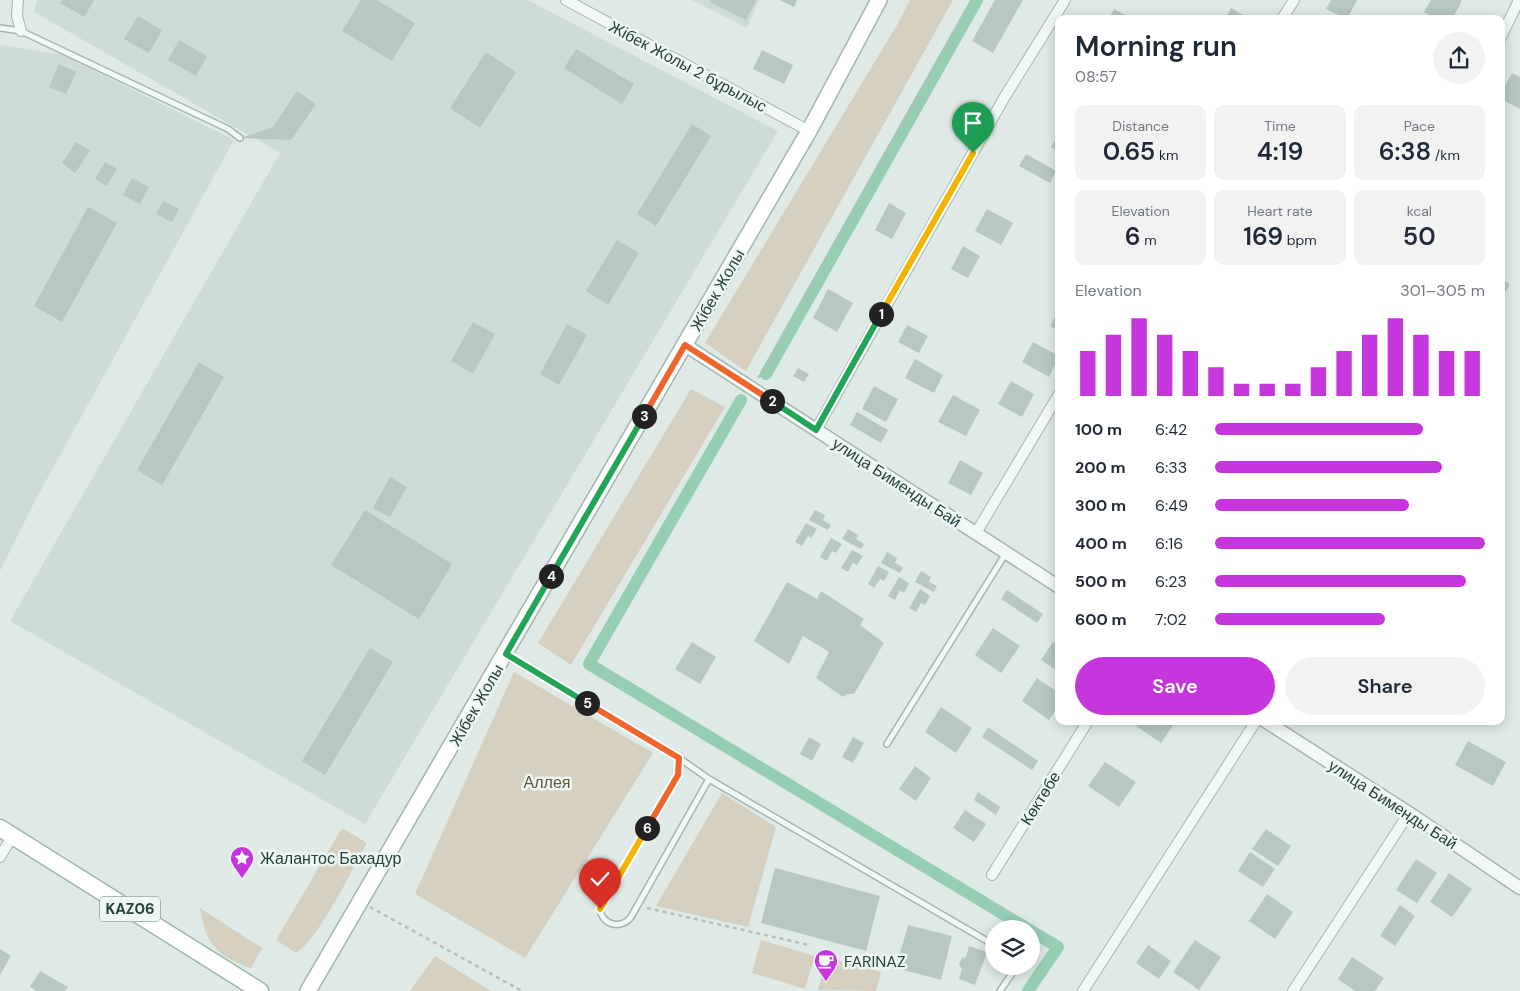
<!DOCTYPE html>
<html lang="en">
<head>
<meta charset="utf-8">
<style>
  :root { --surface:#fff; --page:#f2f2f3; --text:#1f2937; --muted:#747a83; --accent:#c636dd }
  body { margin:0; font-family:"DM Sans",sans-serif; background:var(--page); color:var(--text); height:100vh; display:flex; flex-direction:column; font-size:19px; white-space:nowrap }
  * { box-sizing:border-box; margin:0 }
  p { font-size:16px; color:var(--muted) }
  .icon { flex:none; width:28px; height:28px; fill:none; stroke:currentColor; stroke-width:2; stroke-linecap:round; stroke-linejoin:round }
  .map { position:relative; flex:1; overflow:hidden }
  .side { position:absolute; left:1055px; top:15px; width:450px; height:710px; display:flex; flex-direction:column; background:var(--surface); border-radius:10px; box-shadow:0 2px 12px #0003 }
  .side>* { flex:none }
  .buttons { position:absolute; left:985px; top:920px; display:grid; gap:10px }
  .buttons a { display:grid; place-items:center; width:55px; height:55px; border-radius:50%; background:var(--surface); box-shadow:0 2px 12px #0003; font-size:25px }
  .pin { position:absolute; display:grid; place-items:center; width:42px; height:42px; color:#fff; margin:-51px -21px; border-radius:50% 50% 50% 0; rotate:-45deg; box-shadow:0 0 5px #0007 }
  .pin .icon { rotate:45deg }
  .km { position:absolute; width:25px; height:25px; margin:-12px; border-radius:50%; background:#222; color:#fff; font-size:14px; line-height:25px; text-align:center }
  .round { display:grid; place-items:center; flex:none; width:52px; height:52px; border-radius:26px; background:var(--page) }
  .head { display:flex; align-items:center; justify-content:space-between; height:85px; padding:0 20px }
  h1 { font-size:28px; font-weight:600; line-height:38px }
  .figures { display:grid; grid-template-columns:repeat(3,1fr); gap:8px; height:85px; padding:5px 20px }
  .figures div { display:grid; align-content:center; border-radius:10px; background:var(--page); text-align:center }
  .figures b { font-size:25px; font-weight:600 }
  .figures small { font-size:14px; font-weight:400 }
  .figures p { font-size:14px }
  .chart { height:140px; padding:10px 20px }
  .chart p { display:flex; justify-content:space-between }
  .chart svg { width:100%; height:90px; margin-top:5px; stroke:var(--accent); stroke-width:6 }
  .button { display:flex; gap:10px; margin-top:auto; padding:10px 20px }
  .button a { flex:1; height:58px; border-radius:30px; background:var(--accent); color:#fff; font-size:20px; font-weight:600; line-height:58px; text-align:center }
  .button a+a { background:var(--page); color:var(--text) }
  ul { padding:0 20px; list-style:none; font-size:16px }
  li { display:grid; grid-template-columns:80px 60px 1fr; align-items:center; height:38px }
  li i { height:12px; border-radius:6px; background:var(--accent) }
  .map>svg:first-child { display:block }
  .built { fill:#cddcd6 }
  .green { fill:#d5d0bf }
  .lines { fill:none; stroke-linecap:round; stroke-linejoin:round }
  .canal { stroke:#96ceb4; stroke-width:12 }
  .building { fill:#b6c8c1 }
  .service-casing { stroke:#a4b5af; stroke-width:8 }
  .minor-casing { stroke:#a4b5af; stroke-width:12 }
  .tertiary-casing { stroke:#a4b5af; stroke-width:15 }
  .secondary-casing { stroke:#a4b5af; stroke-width:18 }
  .primary-casing { stroke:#9db7ad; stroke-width:19 }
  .path { stroke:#b1beba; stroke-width:2.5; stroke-dasharray:4 4; stroke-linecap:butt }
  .service { stroke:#f2f8f6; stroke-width:5 }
  .minor { stroke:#f2f8f6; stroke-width:10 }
  .tertiary { stroke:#f2f8f6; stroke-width:12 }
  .secondary { stroke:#fff; stroke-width:15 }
  .primary { stroke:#fff; stroke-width:16 }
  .split-1-casing { stroke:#fff; stroke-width:10 }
  .split-2-casing { stroke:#fff; stroke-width:10 }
  .split-3-casing { stroke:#fff; stroke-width:10 }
  .split-4-casing { stroke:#fff; stroke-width:10 }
  .split-5-casing { stroke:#fff; stroke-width:10 }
  .split-6-casing { stroke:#fff; stroke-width:10 }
  .split-7-casing { stroke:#fff; stroke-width:10 }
  .split-1 { stroke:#f5b400; stroke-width:6 }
  .split-2 { stroke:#22a559; stroke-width:6 }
  .split-3 { stroke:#f0652b; stroke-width:6 }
  .split-4 { stroke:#22a559; stroke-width:6 }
  .split-5 { stroke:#22a559; stroke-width:6 }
  .split-6 { stroke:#f0652b; stroke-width:6 }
  .split-7 { stroke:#f5b400; stroke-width:6 }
  .labels { text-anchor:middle; stroke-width:5; stroke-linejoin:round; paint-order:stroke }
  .shield { fill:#eff7f4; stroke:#627971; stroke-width:1 }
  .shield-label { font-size:15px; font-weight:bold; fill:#264339 }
  .street-label { font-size:16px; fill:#264339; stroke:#eff7f4 }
  .park-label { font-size:16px; fill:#605832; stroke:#eff7f4 }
  .poi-label { font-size:16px; fill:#264339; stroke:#eff7f4; text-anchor:start }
</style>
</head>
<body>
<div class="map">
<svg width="1520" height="991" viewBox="0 0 1520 991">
  <rect width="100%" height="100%" fill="#dfeae6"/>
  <!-- built -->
  <path class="built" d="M37,0H528L778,131L365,824L10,621L280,153L34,12Z
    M692,0H759L747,28Z
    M0,45L63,55L234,140L37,497L0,571Z"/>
  <!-- green -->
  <path class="green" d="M910,0H953L746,371L705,343L897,25Z
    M691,389L725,407L571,665L538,643Z
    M514,672L653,753L525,958L415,894Z
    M722,793L776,827L748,927L656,906Z
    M342,828L367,843C352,869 320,938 296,953L276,940Z
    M200,908L262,948L251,968C216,956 206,944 200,908Z
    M761,940L815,956L805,989L752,973Z
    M435,956L491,991H410Z
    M827,957L881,972L876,991L818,990Z"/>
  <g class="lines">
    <!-- canal -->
    <path class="canal" d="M766,374L977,0
      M741,400L589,664L1028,929
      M1028,991L1058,947L1031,931"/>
  </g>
  <!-- building -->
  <path class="building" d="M62,0H94L84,17L60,3Z
    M361,0H377L415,23L392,61L342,31Z
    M711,0H754L756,1L746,20L710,2Z
    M779,0H797L794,7Z
    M995,0H1023L993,53L972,41Z
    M1331,0H1357L1347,19L1326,9Z
    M1431,0H1460L1462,1L1452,19H1437L1424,12Z
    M1231,8L1250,19H1225Z
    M1114,9L1133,19H1108Z
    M138,16L162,30L149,53L124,39Z
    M179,40L207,56L196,76L168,60Z
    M576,49L634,84L622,104L564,68Z
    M762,50L793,65L784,84L753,69Z
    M486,52L516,72L480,128L450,108Z
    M59,64L76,72L66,94L49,87Z
    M1512,73L1520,77V109L1501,99V93Z
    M297,91L316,104L291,140L241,138L273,127Z
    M692,124L711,136L656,226L637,214Z
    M1059,134V151L1051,147Z
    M76,142L90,151L75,173L62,163Z
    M1026,154L1056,171L1050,183L1019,166Z
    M105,162L117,169L107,186L95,179Z
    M132,178L149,187L140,204L123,195Z
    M163,201L179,209L172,222L156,214Z
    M889,203L906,213L892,239L875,230Z
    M88,207L117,223L62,322L34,306Z
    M987,209L1013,223L1001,245L975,231Z
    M617,240L639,253L608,305L586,291Z
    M963,246L980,256L968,278L951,269Z
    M1501,279L1510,284L1501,299Z
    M828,289L853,303L837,332L813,318Z
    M1059,310V331L1050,326Z
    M473,322L495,334L473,374L451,361Z
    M567,324L587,335L559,385L540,374Z
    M907,325L928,336L919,353L898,342Z
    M1033,342L1059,356L1049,377L1022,362Z
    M915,359L943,375L934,393L905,378Z
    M199,362L224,377L162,485L137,470Z
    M798,368L809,374L804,382L793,376Z
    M1011,381L1034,394L1022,417L998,404Z
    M874,386L898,399L886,422L862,409Z
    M953,395L980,410L966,436L938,422Z
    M857,412L888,430L881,443L850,425Z
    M960,460L983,473L971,495L948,483Z
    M390,477L407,487L390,517L373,508Z
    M365,510L452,564L419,619L331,565Z
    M815,510L825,515L823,520L831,525L828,530L809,520Z
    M806,523L817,529L811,538L808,536L802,546L795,542Z
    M848,529L858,535L856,539L864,544L861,549L842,539Z
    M831,538L842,544L836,553L832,551L827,561L820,557Z
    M852,550L863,556L857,565L853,563L848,572L841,568Z
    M887,552L897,558L895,563L903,567L900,573L881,563Z
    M878,566L889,572L884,581L880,579L874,588L868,584Z
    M921,571L931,577L929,582L937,586L934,592L915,582Z
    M899,577L909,583L904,593L900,590L895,600L888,596Z
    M787,582L817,599L821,591L864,619L860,625L884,643L854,694H847L843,697L816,678L829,652L803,636L789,664L754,641Z
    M920,589L930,596L925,605L921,603L916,612L909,608Z
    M1007,590L1043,614L1037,623L1001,599Z
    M993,628L1020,646L1001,673L975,655Z
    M692,642L716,657L700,684L675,669Z
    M1053,642L1059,645V672L1041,660Z
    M370,648L393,662L325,775L302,761Z
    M1037,678L1059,693V705L1049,720L1022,701Z
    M941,707L972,728L956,753L925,732Z
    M1139,721H1176L1161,743L1136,726Z
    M988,727L1038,761L1032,770L982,737Z
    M809,737L821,744L812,761L800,754Z
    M853,737L864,743L853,763L842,757Z
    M1468,741L1506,762L1493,786L1455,765Z
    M1105,762L1136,782L1119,807L1088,786Z
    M915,766L931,778L916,801L899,789Z
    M978,792L1000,807L996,815L974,800Z
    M965,810L986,824L974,842L953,828Z
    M1266,829L1291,846L1278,866L1252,849Z
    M1250,852L1275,869L1263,887L1238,871Z
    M1416,859L1437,873L1417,903L1396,890Z
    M775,868L880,896L866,951L761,923Z
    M1449,873L1472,889L1452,917L1430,902Z
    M1267,894L1293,912L1275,939L1249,921Z
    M1400,905L1415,916L1395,946L1380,936Z
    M908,925L952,936L941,980L896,968Z
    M1195,940L1221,957L1199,990L1173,972Z
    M1148,945L1171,961L1159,979L1136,963Z
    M969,946L987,952L975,985L959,979L962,969L959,965L962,958L966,957Z
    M0,949L11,956L0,975Z
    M1352,957L1384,978L1375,991H1355L1338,979Z
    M40,971L68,987L65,991H37L30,987Z"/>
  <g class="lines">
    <!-- service casing -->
    <g class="service-casing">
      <path id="service" d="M0,28L21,31L228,129L240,138
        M506,654L679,758L709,779L994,945
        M887,744L1006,553
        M679,758L678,775L603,902L600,909C602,925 621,930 631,917L709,779
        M1000,991L1013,972V966"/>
    </g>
    <!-- minor casing -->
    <g class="minor-casing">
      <path id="minor" d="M18,0L17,16L21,31
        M566,0L809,131
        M1282,19L1294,0
        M1501,37L1519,0
        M816,430L1004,98L1065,0
        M976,533L1059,394
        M0,857L13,835
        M992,875L1088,721
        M1083,991L1256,721
        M1293,991L1409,813"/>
    </g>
    <!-- tertiary casing -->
    <g class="tertiary-casing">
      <path id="tertiary" d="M685,345L1059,587
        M1265,721L1409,813L1520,888"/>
    </g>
    <!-- secondary casing -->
    <g class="secondary-casing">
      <path id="secondary" d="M308,991L809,131L879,0"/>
    </g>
    <!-- primary casing -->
    <g class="primary-casing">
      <path id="primary" d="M0,828L260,991"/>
    </g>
    <!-- path -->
    <path class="path" d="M758,378L768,365L972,0
      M370,907L522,991
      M647,908L809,945"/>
    <!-- service -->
    <use href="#service" class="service"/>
    <!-- minor -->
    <use href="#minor" class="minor"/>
    <!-- tertiary -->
    <use href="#tertiary" class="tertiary"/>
    <!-- secondary -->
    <use href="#secondary" class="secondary"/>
    <!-- primary -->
    <use href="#primary" class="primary"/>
  </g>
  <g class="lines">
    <!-- split-1 casing -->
    <g class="split-1-casing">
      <path id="split-1" d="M881,314L973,153"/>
    </g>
    <!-- split-2 casing -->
    <g class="split-2-casing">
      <path id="split-2" d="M772,401L816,430L881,314"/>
    </g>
    <!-- split-3 casing -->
    <g class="split-3-casing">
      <path id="split-3" d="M644,416L685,345L772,401"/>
    </g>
    <!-- split-4 casing -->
    <g class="split-4-casing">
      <path id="split-4" d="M551,576L644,416"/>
    </g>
    <!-- split-5 casing -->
    <g class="split-5-casing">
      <path id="split-5" d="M551,576L506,654L587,703"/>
    </g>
    <!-- split-6 casing -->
    <g class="split-6-casing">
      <path id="split-6" d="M587,703L679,758L678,775L647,828"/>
    </g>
    <!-- split-7 casing -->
    <g class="split-7-casing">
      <path id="split-7" d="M600,909L647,828"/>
    </g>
    <!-- split-1 -->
    <use href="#split-1" class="split-1"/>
    <!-- split-2 -->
    <use href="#split-2" class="split-2"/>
    <!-- split-3 -->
    <use href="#split-3" class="split-3"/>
    <!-- split-4 -->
    <use href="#split-4" class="split-4"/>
    <!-- split-5 -->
    <use href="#split-5" class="split-5"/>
    <!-- split-6 -->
    <use href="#split-6" class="split-6"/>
    <!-- split-7 -->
    <use href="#split-7" class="split-7"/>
  </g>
  <!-- icons -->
  <defs>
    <g id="sight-pin" transform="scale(1.25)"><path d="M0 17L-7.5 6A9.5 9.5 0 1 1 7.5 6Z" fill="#c636dd" stroke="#eff7f4"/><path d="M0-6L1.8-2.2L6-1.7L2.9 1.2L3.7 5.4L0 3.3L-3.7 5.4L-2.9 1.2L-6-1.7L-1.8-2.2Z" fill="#fff"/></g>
    <g id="cafe-pin" transform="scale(1.25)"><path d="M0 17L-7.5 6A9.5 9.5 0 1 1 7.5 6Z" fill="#c636dd" stroke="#eff7f4"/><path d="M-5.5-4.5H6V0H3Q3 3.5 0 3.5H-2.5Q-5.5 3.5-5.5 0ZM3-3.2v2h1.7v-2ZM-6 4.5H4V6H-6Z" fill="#fff"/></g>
  </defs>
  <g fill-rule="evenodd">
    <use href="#sight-pin" x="242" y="858"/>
    <use href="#cafe-pin" x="826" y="961"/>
  </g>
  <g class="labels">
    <!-- shield labels -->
    <rect class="shield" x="100" y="896.5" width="60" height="25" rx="4"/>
    <g class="shield-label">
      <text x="130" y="914">KAZ06</text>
    </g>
    <!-- street labels -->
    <g class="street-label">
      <text transform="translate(688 66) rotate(28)" y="6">Жібек Жолы 2 бұрылыс</text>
      <text transform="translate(717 290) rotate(-60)" y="6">Жібек Жолы</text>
      <text transform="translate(897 482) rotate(33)" y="6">улица Бименды Бай</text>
      <text transform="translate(476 705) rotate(-60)" y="6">Жібек Жолы</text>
      <text transform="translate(1040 798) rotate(-58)" y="6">Көктөбе</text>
      <text transform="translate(1393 804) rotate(33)" y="6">улица Бименды Бай</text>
    </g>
    <!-- park labels -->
    <g class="park-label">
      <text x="547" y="788">Аллея</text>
    </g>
    <!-- poi labels -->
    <g class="poi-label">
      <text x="260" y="864">Жалантос Бахадур</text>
      <text x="844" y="967">FARINAZ</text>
    </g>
  </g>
</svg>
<div class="buttons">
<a><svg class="icon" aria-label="layers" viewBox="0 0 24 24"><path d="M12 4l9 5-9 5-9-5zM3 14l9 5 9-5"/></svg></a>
</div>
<div class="pin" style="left:973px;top:153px;background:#1e9e55"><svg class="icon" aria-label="arrive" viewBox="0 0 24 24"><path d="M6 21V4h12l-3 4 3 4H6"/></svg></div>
<div class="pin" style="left:600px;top:909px;background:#d93025"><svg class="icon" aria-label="check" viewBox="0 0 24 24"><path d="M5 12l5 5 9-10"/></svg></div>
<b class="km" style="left:881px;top:314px">1</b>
<b class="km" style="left:772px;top:401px">2</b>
<b class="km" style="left:644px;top:416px">3</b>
<b class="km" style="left:551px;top:576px">4</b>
<b class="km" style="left:587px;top:703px">5</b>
<b class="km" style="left:647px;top:828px">6</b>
<section class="side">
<div class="head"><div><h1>Morning run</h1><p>08:57</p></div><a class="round"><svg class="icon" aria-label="share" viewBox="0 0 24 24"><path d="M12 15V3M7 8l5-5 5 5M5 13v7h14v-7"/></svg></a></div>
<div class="figures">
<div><p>Distance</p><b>0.65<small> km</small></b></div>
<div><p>Time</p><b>4:19</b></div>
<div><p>Pace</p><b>6:38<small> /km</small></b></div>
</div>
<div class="figures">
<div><p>Elevation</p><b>6<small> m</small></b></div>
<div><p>Heart rate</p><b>169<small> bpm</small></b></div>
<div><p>kcal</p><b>50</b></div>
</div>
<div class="chart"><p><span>Elevation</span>301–305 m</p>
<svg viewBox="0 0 160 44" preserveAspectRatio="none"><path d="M5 44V22M15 44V14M25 44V6M35 44V14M45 44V22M55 44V30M65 44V38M75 44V38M85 44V38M95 44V30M105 44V22M115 44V14M125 44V6M135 44V14M145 44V22M155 44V22"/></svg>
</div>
<ul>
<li><b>100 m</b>6:42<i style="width:77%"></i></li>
<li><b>200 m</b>6:33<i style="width:84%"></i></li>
<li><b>300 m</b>6:49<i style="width:72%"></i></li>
<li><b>400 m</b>6:16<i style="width:100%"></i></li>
<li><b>500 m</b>6:23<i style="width:93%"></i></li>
<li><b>600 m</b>7:02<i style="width:63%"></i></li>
</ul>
<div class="button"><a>Save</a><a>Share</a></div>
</section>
</div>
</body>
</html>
